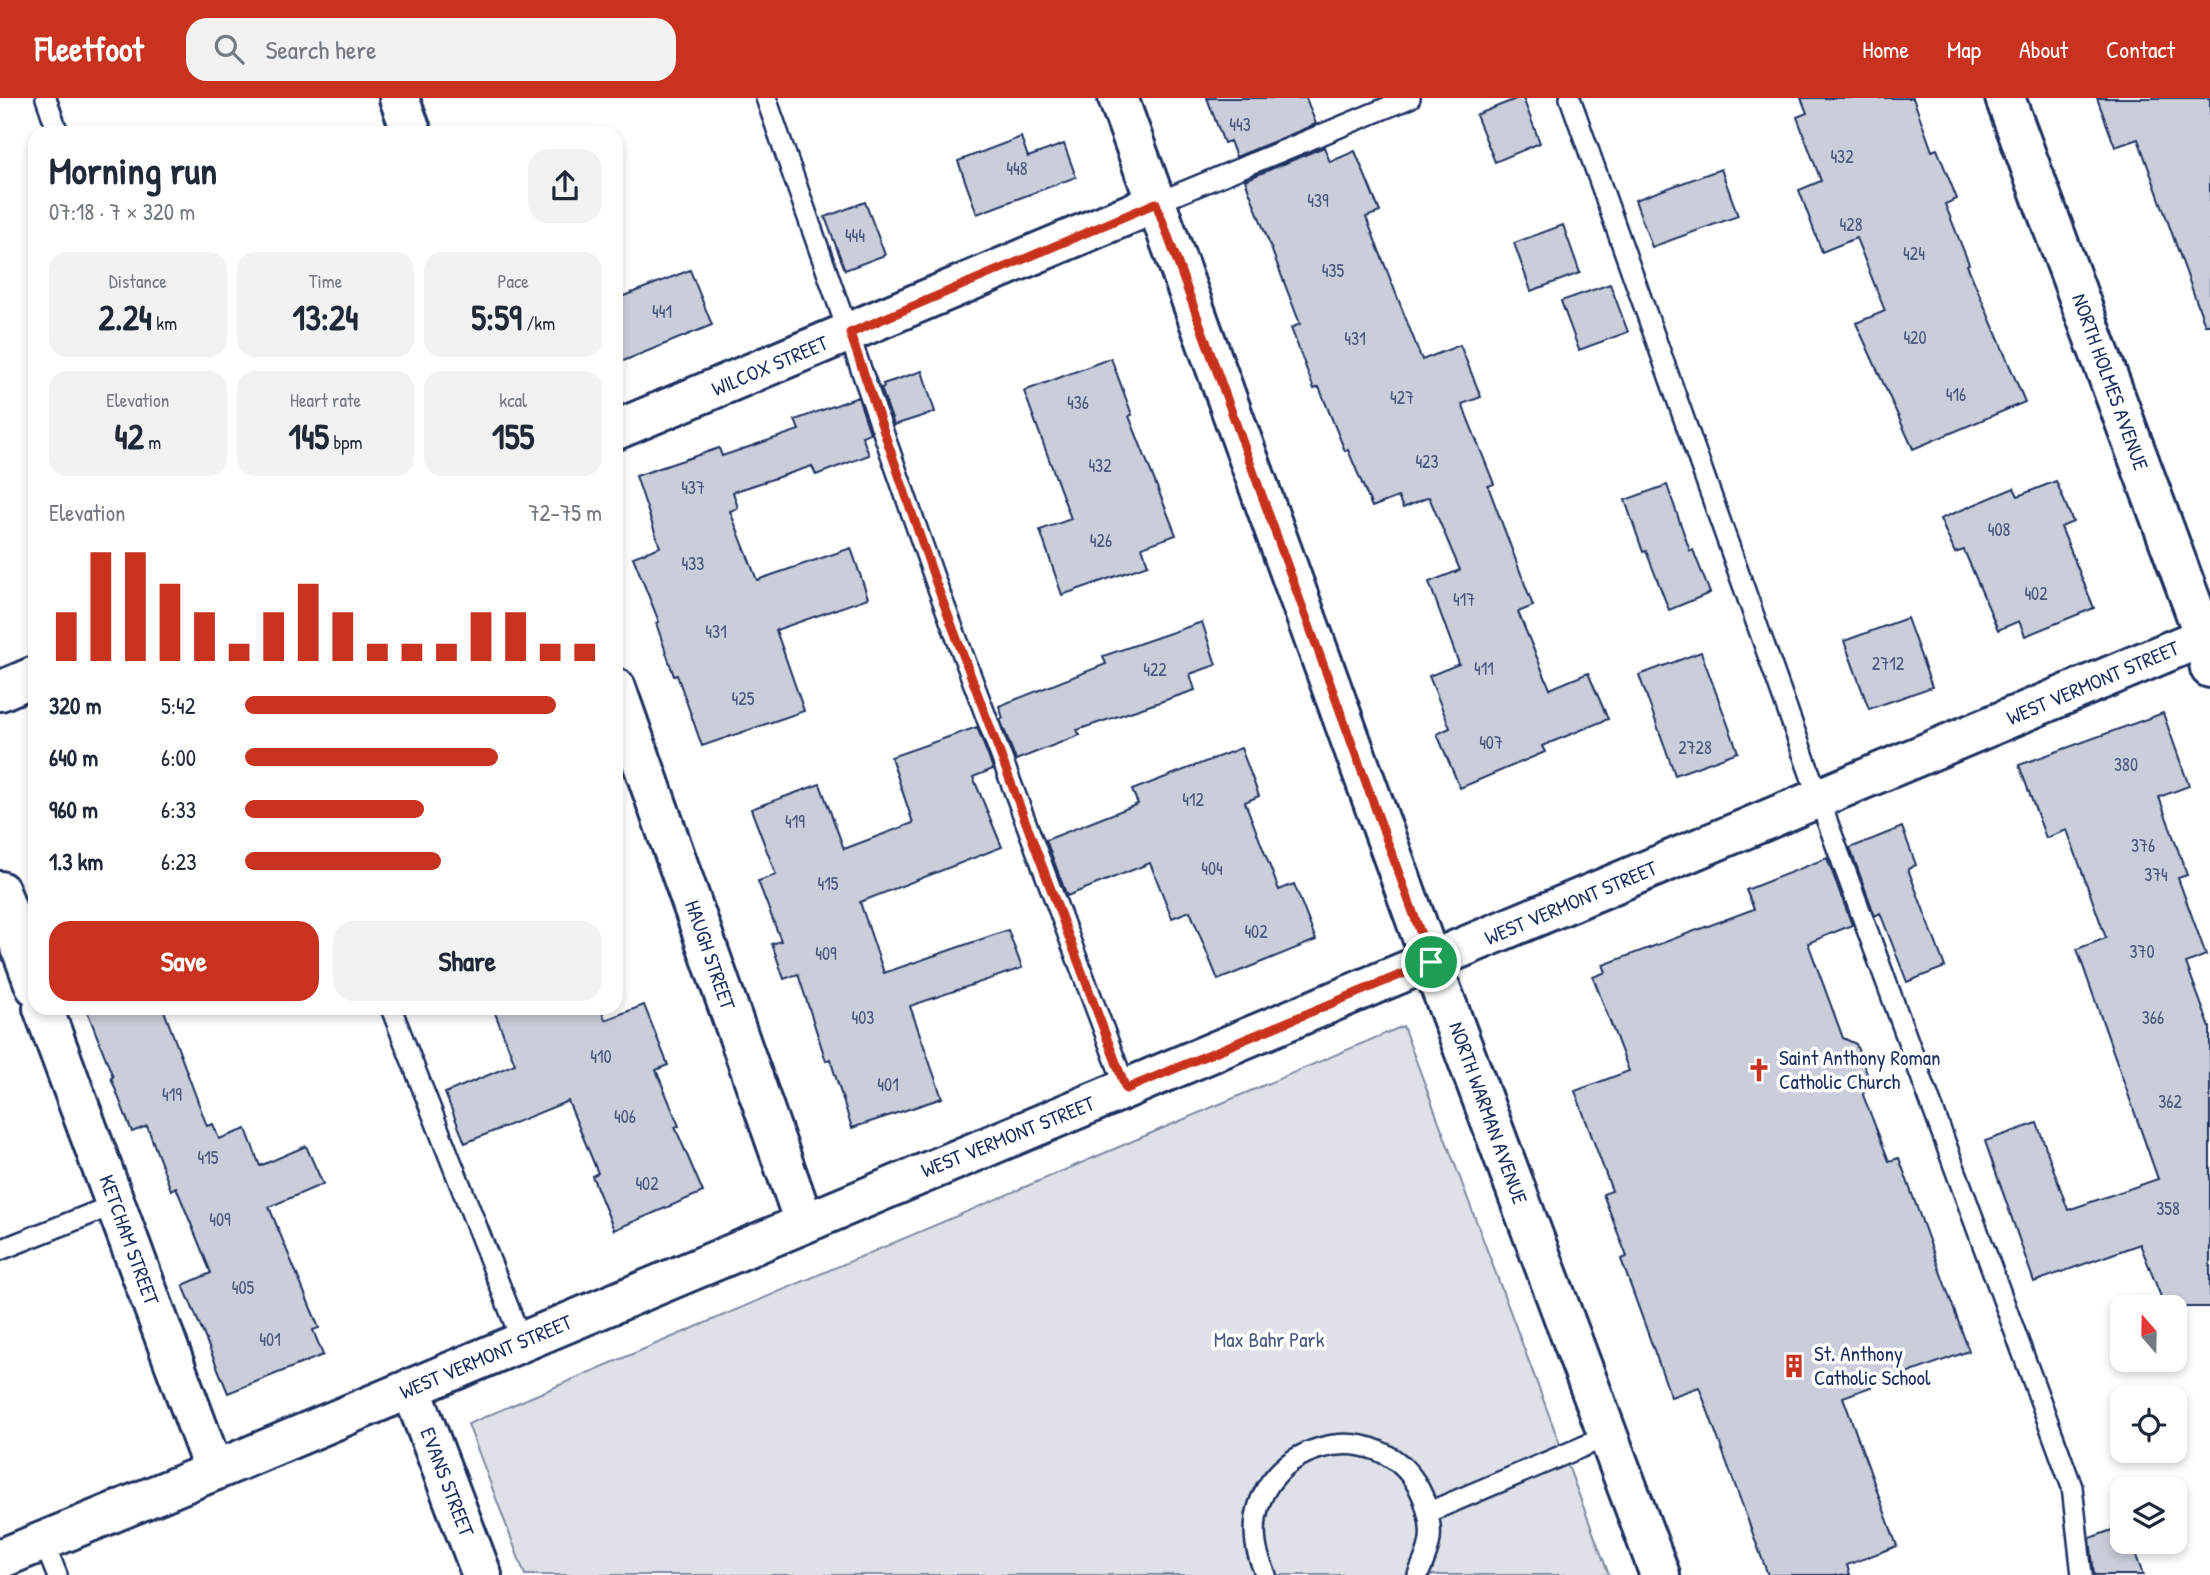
<!DOCTYPE html>
<html lang="en">
<head>
<meta charset="utf-8">
<style>
  :root { --surface:#fff; --page:#f2f2f3; --text:#1f2937; --muted:#747a83; --accent:#c8321e }
  body { margin:0; font-family:"Patrick Hand",sans-serif; background:var(--page); color:var(--text); height:100vh; display:flex; flex-direction:column; font-size:26px; white-space:nowrap }
  * { box-sizing:border-box; margin:0 }
  p { font-size:23px; color:var(--muted) }
  .icon { flex:none; width:38px; height:38px; fill:none; stroke:currentColor; stroke-width:2; stroke-linecap:round; stroke-linejoin:round }
  .map { position:relative; flex:1; overflow:hidden }
  .side { position:absolute; left:28px; top:28px; width:595px; height:889px; display:flex; flex-direction:column; background:var(--surface); border-radius:21px; box-shadow:0 4px 10px #0003 }
  .side>* { flex:none }
  .needle { width:46px; rotate:340deg }
  .fabs { position:absolute; left:2110px; top:1197px; display:grid; gap:14px }
  .fabs a { display:grid; place-items:center; width:77px; height:77px; border-radius:14px; background:var(--surface); box-shadow:0 4px 10px #0003; font-size:35px }
  .pin { position:absolute; display:grid; place-items:center; width:60px; height:60px; color:#fff; margin:-30px; border:4px solid #fff; border-radius:50%; box-shadow:0 2px 7px #0007 }
  .round { display:grid; place-items:center; flex:none; width:74px; height:74px; border-radius:21px; background:var(--page) }
  .headline { display:flex; align-items:center; justify-content:space-between; height:119px; padding:0 21px }
  h1 { font-size:38px; font-weight:700; line-height:52px }
  .stats { display:grid; grid-template-columns:repeat(3,1fr); gap:10px; height:119px; padding:7px 21px }
  .stats div { display:grid; align-content:center; border-radius:18px; background:var(--page); text-align:center }
  .stats b { font-size:35px; font-weight:700 }
  .stats small { font-size:19px; font-weight:400 }
  .stats p { font-size:19px }
  .chart { height:196px; padding:14px 21px }
  .chart p { display:flex; justify-content:space-between }
  .chart svg { width:100%; height:126px; margin-top:7px; stroke:var(--accent); stroke-width:6 }
  .cta { display:flex; gap:14px; margin-top:auto; padding:14px 21px }
  .cta a { flex:1; height:80px; border-radius:21px; background:var(--accent); color:#fff; font-size:28px; font-weight:700; line-height:80px; text-align:center }
  .cta a+a { background:var(--page); color:var(--text) }
  ul { padding:0 21px; list-style:none; font-size:23px }
  li { display:grid; grid-template-columns:112px 84px 1fr; align-items:center; height:52px }
  li i { height:18px; border-radius:9px; background:var(--accent) }
  header { display:flex; align-items:center; gap:42px; box-sizing:border-box; height:98px; padding:0 35px; background:var(--accent); color:#fff }
  header strong { font-size:33px }
  nav { display:flex; gap:38px; margin-inline-start:auto; font-size:24px }
  .search { width:490px; height:63px; background:var(--page); display:flex; align-items:center; gap:18px; box-sizing:border-box; padding:0 24px; border-radius:21px; color:var(--muted); font-size:26px }
  .map>svg:first-child { display:block }
  .green { fill:#dee1e7; stroke:#7c88a2; stroke-width:2 }
  .building { fill:#caceda; stroke:#1b2f5e; stroke-width:2 }
  .lines { fill:none; stroke-linecap:round; stroke-linejoin:round }
  .service-casing { stroke:#1b2f5e; stroke-width:24 }
  .minor-casing { stroke:#1b2f5e; stroke-width:44 }
  .tertiary-casing { stroke:#1b2f5e; stroke-width:44 }
  .service { stroke:#fff; stroke-width:19 }
  .minor { stroke:#fff; stroke-width:38 }
  .tertiary { stroke:#fff; stroke-width:38 }
  .route-casing { stroke:#fff; stroke-width:14 }
  .route { stroke:#c8321e; stroke-width:9 }
  .labels { text-anchor:middle; stroke-width:7; stroke-linejoin:round; paint-order:stroke }
  .number-label { font-size:18px; fill:#47577d }
  .street-label { font-size:21px; fill:#1b2f5e; stroke:#fff }
  .poi-label { font-size:21px; fill:#1b2f5e; stroke:#fff; text-anchor:start }
  .park-label { font-size:21px; fill:#4c5c80; stroke:#fff }
</style>
</head>
<body>
<header>
<strong>Fleetfoot</strong>
<div class="search"><svg class="icon" aria-label="search" viewBox="0 0 24 24"><circle cx="10" cy="10" r="6"/><path d="M15 15l6 6"/></svg>Search here</div>
<nav><a>Home</a><a>Map</a><a>About</a><a>Contact</a></nav>
</header>
<div class="map">
<svg width="2210" height="1477" viewBox="0 0 2210 1477">
  <rect width="100%" height="100%" fill="#fff"/>
  <filter id="ink" filterUnits="userSpaceOnUse"><feTurbulence type="fractalNoise" baseFrequency=".0143" numOctaves="2"/><feDisplacementMap in="SourceGraphic" scale="14" xChannelSelector="R" yChannelSelector="G"/><feConvolveMatrix kernelMatrix="1 2 1 2 8 2 1 2 1" color-interpolation-filters="sRGB"/></filter>
  <g filter="url(#ink)">
    <!-- green -->
    <path class="green" d="M1403,928L1609,1477H525L468,1326Z"/>
    <!-- building -->
    <path class="building" d="M1207,0H1306L1316,26L1236,59L1230,43L1224,45Z
      M1518,0H1523L1540,45L1495,64L1476,17Z
      M1801,0H1913L1932,53L1937,51L1957,101L1945,106L1969,166L1967,167L2025,304L1913,351L1856,225L1885,213L1856,140L1822,154L1799,92L1821,83L1797,19L1807,15Z
      M2097,0H2210V227H2205L2138,41L2115,49Z
      M1021,39L1028,59L1064,46L1076,79L977,116L958,63Z
      M1324,49L1330,64L1355,53L1380,114L1366,119L1422,262L1460,247L1481,299L1462,306L1494,386L1488,388L1533,508L1518,514L1550,591L1588,575L1608,621L1542,648L1545,654L1460,690L1437,636L1450,630L1429,578L1459,566L1429,484L1460,472L1429,399L1403,410L1398,399L1372,409L1348,352L1345,353L1319,289L1314,291L1291,230L1300,226L1245,82Z
      M1721,71L1738,118L1652,149L1635,102Z
      M865,104L885,157L845,172L825,119Z
      M1563,127L1580,175L1531,193L1514,145Z
      M690,172L712,227L616,266V201Z
      M1610,186L1628,234L1579,252L1561,203Z
      M1111,260L1132,317L1129,318L1176,437L1142,449L1148,467L1062,497L1040,432L1071,421L1024,293Z
      M922,273L935,314L894,327L881,290L884,289L883,286Z
      M858,299L870,335L862,338L869,357L816,377L812,368L733,394L738,410L730,413L757,482L851,450L868,500L776,532L804,613L702,648L677,577L674,578L656,525L659,524L633,459L660,449L636,378L719,350L722,358L799,332L795,322Z
      M2056,383L2073,424L2061,429L2094,510L2025,538L2019,523L1998,532L1964,452L1955,455L1940,421L2014,390L2018,398Z
      M1667,387L1690,453L1693,452L1710,495L1669,512L1646,453L1643,454L1625,402Z
      M1907,520L1932,589L1869,611L1844,543Z
      M1202,524L1216,567L1190,576L1195,592L1077,632L1080,637L1016,662L1000,621L1003,620L999,608L1106,566L1103,558Z
      M1701,554L1738,654L1675,677L1639,577Z
      M2163,615L2189,688L2159,699L2187,777L2178,780L2206,857L2186,865L2210,930V1209H2165L2140,1146L2034,1184L1985,1043L2037,1025L2068,1112L2158,1081L2077,851L2106,840L2067,732L2046,740L2019,667Z
      M977,629L993,671L973,679L1002,749L860,804L884,875L1008,832L1022,870L910,908L942,1000L852,1030L830,961L826,963L798,876L784,881L772,846L781,843L758,783L776,777L751,711L820,686L844,751L913,725L891,659Z
      M1241,650L1259,698L1245,704L1279,792L1294,786L1316,842L1218,882L1190,813L1172,820L1150,765L1067,798L1046,742L1138,706L1132,692Z
      M1902,729L1916,767L1908,771L1945,869L1907,884L1880,815L1875,818L1850,750Z
      M1827,760L1852,827L1808,845L1843,940L1856,946L1869,981L1863,997L1889,1063L1899,1060L1969,1253L1843,1299L1897,1448L1847,1467L1850,1477H1768L1699,1289L1671,1299L1621,1161L1627,1159L1603,1096L1612,1093L1575,993L1629,973L1593,879L1606,874L1603,867L1754,811L1746,792Z
      M644,907L668,967L656,972L679,1028L675,1029L703,1094L614,1132L592,1078L598,1075L568,1003L465,1045L445,995L515,966L493,910H601L605,922Z
      M86,910H163L207,1028L213,1026L219,1041L246,1031L260,1068L306,1048L323,1086L269,1109L319,1230L313,1232L323,1257L228,1295L183,1187L211,1175L176,1089L171,1092L147,1028L132,1034L111,980L113,979Z
      M2123,1428V1444H2131L2143,1477H2094L2090,1440Z"/>
    <g class="lines">
      <!-- service casing -->
      <g class="service-casing">
        <path id="service" d="M46,0L58,35
          M766,0L936,485L1126,991
          M1570,0L1819,701L2072,1389L2082,1477
          M1156,105L1410,0
          M391,910L522,1244
          M0,1152L116,1106
          M1429,1414L1608,1338
          M43,1442L57,1477
          M1266,1477C1262,1468 1257,1456 1256,1446C1243,1346 1384,1306 1423,1399C1428,1413 1433,1431 1429,1447C1427,1457 1422,1467 1418,1477"/>
      </g>
      <!-- minor casing -->
      <g class="minor-casing">
        <path id="minor" d="M399,0L412,35
          M2005,0L2204,538L2210,570
          M616,332L1156,105
          M616,590L804,1124
          M0,593L35,578
          M0,793L35,888
          M43,910L214,1373
          M411,1290L482,1477
          M0,1461L214,1373L2210,536"/>
      </g>
      <!-- tertiary casing -->
      <g class="tertiary-casing">
        <path id="tertiary" d="M1118,0L1431,864L1660,1477"/>
      </g>
      <!-- service -->
      <use href="#service" class="service"/>
      <!-- minor -->
      <use href="#minor" class="minor"/>
      <!-- tertiary -->
      <use href="#tertiary" class="tertiary"/>
    </g>
  </g>
  <g class="lines" filter="url(#ink)">
    <!-- route casing -->
    <g class="route-casing">
      <path id="route" d="M1156,105L1431,864L1126,991L936,485L850,235Z"/>
    </g>
    <!-- route -->
    <use href="#route" class="route"/>
  </g>
  <!-- icons -->
  <defs>
    <g id="church-bare" transform="scale(1.89)"><path d="M-1.2-6h2.4v3.5h3.3v2.4h-3.3V6h-2.4V-.1h-3.3v-2.4h3.3Z" fill="#c8321e" stroke="#fff" stroke-width="2.5" paint-order="stroke"/></g>
    <g id="building-bare" transform="scale(1.89)"><path d="M-4-6H4V6H1V3H-1V6H-4ZM-2.5-4.3h1.7v1.8h-1.7ZM.8-4.3h1.7v1.8H.8ZM-2.5-1h1.7V.8h-1.7ZM.8-1h1.7V.8H.8Z" fill="#c8321e" stroke="#fff" stroke-width="2.5" paint-order="stroke"/></g>
  </defs>
  <g fill-rule="evenodd">
    <use href="#church-bare" x="1759" y="972"/>
    <use href="#building-bare" x="1794" y="1268"/>
  </g>
  <g class="labels">
    <!-- number labels -->
    <g class="number-label">
      <text x="1240" y="33">443</text>
      <text x="1842" y="65">432</text>
      <text x="1017" y="77">448</text>
      <text x="1318" y="109">439</text>
      <text x="1851" y="133">428</text>
      <text x="855" y="144">444</text>
      <text x="1914" y="162">424</text>
      <text x="1333" y="179">435</text>
      <text x="662" y="220">441</text>
      <text x="1915" y="246">420</text>
      <text x="1355" y="247">431</text>
      <text x="1956" y="303">416</text>
      <text x="1402" y="306">427</text>
      <text x="1078" y="311">436</text>
      <text x="1427" y="370">423</text>
      <text x="1100" y="374">432</text>
      <text x="693" y="396">437</text>
      <text x="1999" y="438">408</text>
      <text x="1101" y="449">426</text>
      <text x="693" y="472">433</text>
      <text x="2036" y="502">402</text>
      <text x="1464" y="508">417</text>
      <text x="716" y="540">431</text>
      <text x="1888" y="572">2712</text>
      <text x="1484" y="577">411</text>
      <text x="1155" y="578">422</text>
      <text x="743" y="607">425</text>
      <text x="1491" y="651">407</text>
      <text x="1695" y="656">2728</text>
      <text x="2126" y="673">380</text>
      <text x="1193" y="708">412</text>
      <text x="795" y="730">419</text>
      <text x="2143" y="754">376</text>
      <text x="1212" y="777">404</text>
      <text x="2156" y="783">374</text>
      <text x="828" y="792">415</text>
      <text x="1256" y="840">402</text>
      <text x="2142" y="860">370</text>
      <text x="826" y="862">409</text>
      <text x="863" y="926">403</text>
      <text x="2153" y="926">366</text>
      <text x="601" y="965">410</text>
      <text x="888" y="993">401</text>
      <text x="172" y="1003">419</text>
      <text x="2170" y="1010">362</text>
      <text x="625" y="1025">406</text>
      <text x="208" y="1066">415</text>
      <text x="647" y="1092">402</text>
      <text x="2168" y="1117">358</text>
      <text x="220" y="1128">409</text>
      <text x="243" y="1196">405</text>
      <text x="270" y="1248">401</text>
    </g>
    <!-- street labels -->
    <g class="street-label">
      <text transform="translate(770 268) rotate(-23)" y="7">WILCOX STREET</text>
      <text transform="translate(2110 284) rotate(70)" y="7">NORTH HOLMES AVENUE</text>
      <text transform="translate(2093 585) rotate(-23)" y="7">WEST VERMONT STREET</text>
      <text transform="translate(1571 805) rotate(-23)" y="7">WEST VERMONT STREET</text>
      <text transform="translate(710 857) rotate(71)" y="7">HAUGH STREET</text>
      <text transform="translate(1488 1015) rotate(70)" y="7">NORTH WARMAN AVENUE</text>
      <text transform="translate(1008 1039) rotate(-22)" y="7">WEST VERMONT STREET</text>
      <text transform="translate(129 1142) rotate(70)" y="7">KETCHAM STREET</text>
      <text transform="translate(486 1259) rotate(-23)" y="7">WEST VERMONT STREET</text>
      <text transform="translate(447 1384) rotate(69)" y="7">EVANS STREET</text>
    </g>
    <!-- poi labels -->
    <g class="poi-label">
      <text x="1779" y="967">Saint Anthony Roman<tspan x="1779" dy="24">Catholic Church</tspan></text>
      <text x="1814" y="1263">St. Anthony<tspan x="1814" dy="24">Catholic School</tspan></text>
    </g>
    <!-- park labels -->
    <g class="park-label">
      <text x="1269" y="1249">Max Bahr Park</text>
    </g>
  </g>
</svg>
<div class="fabs">
<a><svg class="needle" viewBox="-14 -14 28 28"><path d="M0-13l5 13h-10z" fill="#e53935"/><path d="M0 13l5-13h-10z" fill="#747a83"/></svg></a>
<a><svg class="icon" aria-label="locate" viewBox="0 0 24 24"><circle cx="12" cy="12" r="6"/><path d="M12 2v4M12 18v4M2 12h4M18 12h4"/></svg></a>
<a><svg class="icon" aria-label="layers" viewBox="0 0 24 24"><path d="M12 4l9 5-9 5-9-5zM3 14l9 5 9-5"/></svg></a>
</div>
<div class="pin" style="left:1431px;top:864px;background:#1e9e55"><svg class="icon" aria-label="arrive" viewBox="0 0 24 24"><path d="M6 21V4h12l-3 4 3 4H6"/></svg></div>
<section class="side">
<div class="headline"><div><h1>Morning run</h1><p>07:18 · 7 × 320 m</p></div><a class="round"><svg class="icon" aria-label="share" viewBox="0 0 24 24"><path d="M12 15V3M7 8l5-5 5 5M5 13v7h14v-7"/></svg></a></div>
<div class="stats">
<div><p>Distance</p><b>2.24<small> km</small></b></div>
<div><p>Time</p><b>13:24</b></div>
<div><p>Pace</p><b>5:59<small> /km</small></b></div>
</div>
<div class="stats">
<div><p>Elevation</p><b>42<small> m</small></b></div>
<div><p>Heart rate</p><b>145<small> bpm</small></b></div>
<div><p>kcal</p><b>155</b></div>
</div>
<div class="chart"><p><span>Elevation</span>72–75 m</p>
<svg viewBox="0 0 160 44" preserveAspectRatio="none"><path d="M5 44V27M15 44V6M25 44V6M35 44V17M45 44V27M55 44V38M65 44V27M75 44V17M85 44V27M95 44V38M105 44V38M115 44V38M125 44V27M135 44V27M145 44V38M155 44V38"/></svg>
</div>
<ul>
<li><b>320 m</b>5:42<i style="width:87%"></i></li>
<li><b>640 m</b>6:00<i style="width:71%"></i></li>
<li><b>960 m</b>6:33<i style="width:50%"></i></li>
<li><b>1.3 km</b>6:23<i style="width:55%"></i></li>
</ul>
<div class="cta"><a>Save</a><a>Share</a></div>
</section>
</div>
</body>
</html>
